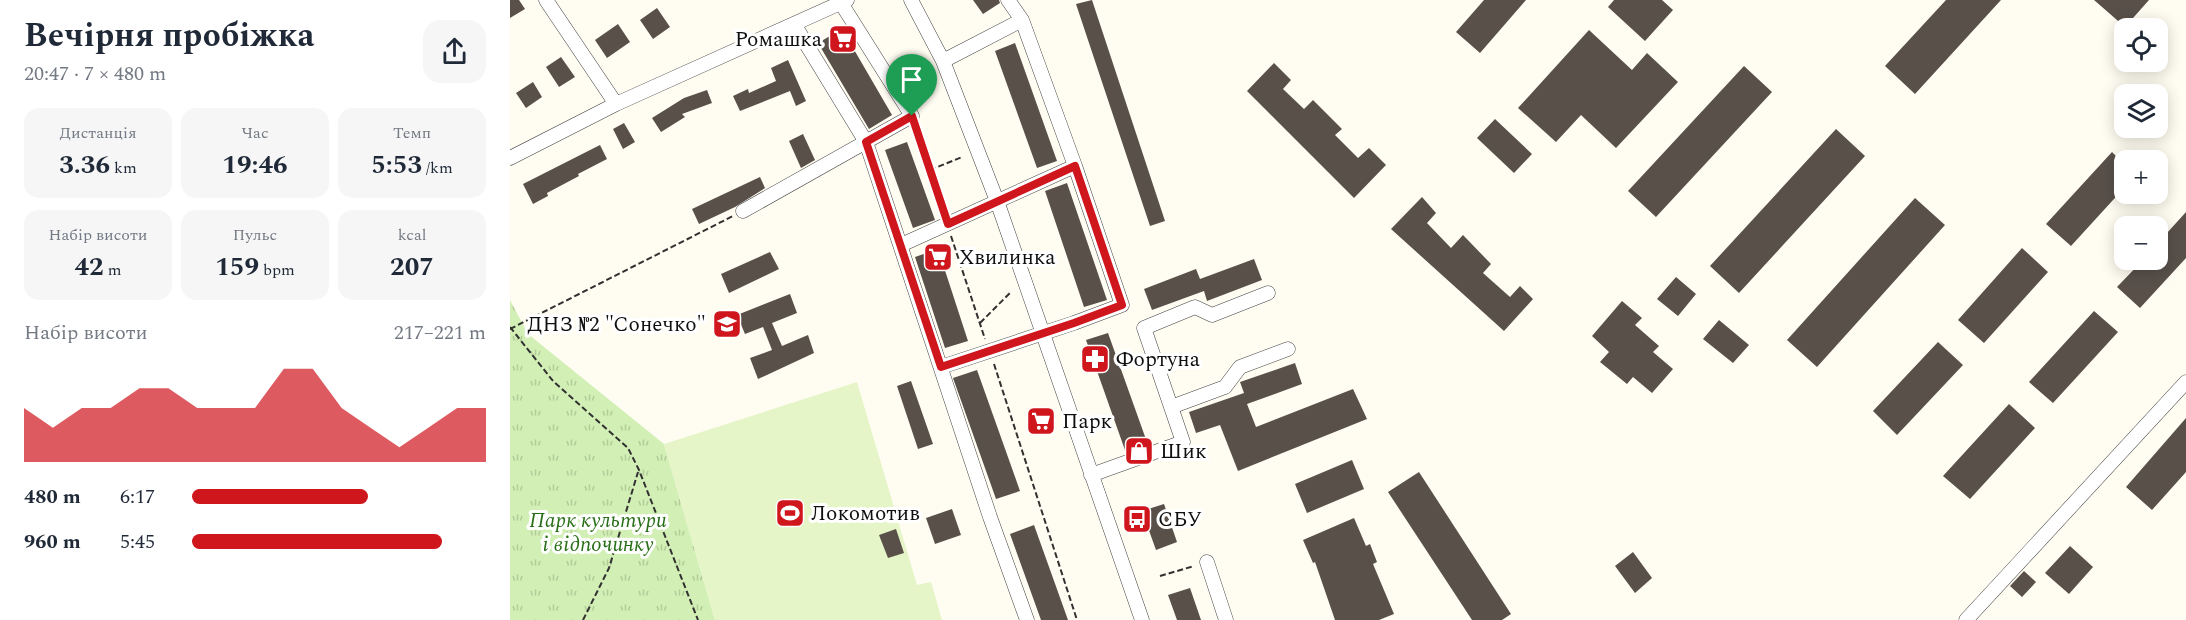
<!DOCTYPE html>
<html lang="uk">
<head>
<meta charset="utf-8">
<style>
  :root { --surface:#fff; --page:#f6f6f7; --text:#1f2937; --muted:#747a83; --accent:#d0161d }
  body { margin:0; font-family:Spectral,serif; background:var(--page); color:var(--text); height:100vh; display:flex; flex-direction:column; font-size:22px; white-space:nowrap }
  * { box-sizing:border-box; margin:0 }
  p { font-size:20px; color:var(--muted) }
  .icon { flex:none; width:33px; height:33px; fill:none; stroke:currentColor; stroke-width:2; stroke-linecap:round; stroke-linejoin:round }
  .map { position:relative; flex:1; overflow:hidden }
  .details { display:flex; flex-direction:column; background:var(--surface); width:510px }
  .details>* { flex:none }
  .controls { position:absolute; left:1604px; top:18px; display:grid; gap:12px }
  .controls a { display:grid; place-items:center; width:54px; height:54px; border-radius:12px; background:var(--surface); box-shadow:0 3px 15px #0003; font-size:30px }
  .pin { position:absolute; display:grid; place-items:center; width:51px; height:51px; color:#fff; margin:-62px -26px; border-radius:50% 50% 50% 0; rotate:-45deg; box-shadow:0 0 6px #0007 }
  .pin .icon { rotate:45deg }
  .round { display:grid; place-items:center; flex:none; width:63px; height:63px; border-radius:18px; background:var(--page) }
  .summary { display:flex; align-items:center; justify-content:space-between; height:102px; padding:0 24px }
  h1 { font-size:33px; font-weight:700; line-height:45px }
  .metrics { display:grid; grid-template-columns:repeat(3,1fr); gap:9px; height:102px; padding:6px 24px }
  .metrics div { display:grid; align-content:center; border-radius:15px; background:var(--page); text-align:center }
  .metrics b { font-size:26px; font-weight:700 }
  .metrics small { font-size:16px; font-weight:400 }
  .metrics p { font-size:16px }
  .chart { height:168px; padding:12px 24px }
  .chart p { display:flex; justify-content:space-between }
  .chart svg { width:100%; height:108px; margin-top:6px; fill:var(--accent); opacity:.7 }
  ul { padding:0 24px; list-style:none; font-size:20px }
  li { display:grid; grid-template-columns:96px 72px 1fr; align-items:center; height:45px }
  li i { height:15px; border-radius:8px; background:var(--accent) }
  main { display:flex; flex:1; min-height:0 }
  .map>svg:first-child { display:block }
  .grass { fill:url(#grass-tufts) }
  .pitch { fill:#e5f5c8 }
  .building { fill:#59504a }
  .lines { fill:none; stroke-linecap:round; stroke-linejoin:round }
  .minor-casing { stroke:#424242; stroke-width:15 }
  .path { stroke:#313131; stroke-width:2; stroke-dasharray:6 3; stroke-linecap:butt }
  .minor { stroke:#fff; stroke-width:14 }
  .route-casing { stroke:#fff; stroke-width:12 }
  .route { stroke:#d0161d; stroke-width:8 }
  .labels { text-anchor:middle; stroke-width:6; stroke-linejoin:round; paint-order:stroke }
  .poi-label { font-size:21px; fill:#0f0f0f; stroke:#fff; text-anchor:start }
  .park-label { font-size:21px; font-style:italic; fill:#286f17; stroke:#fff }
</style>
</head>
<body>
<main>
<section class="details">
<div class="summary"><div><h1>Вечірня пробіжка</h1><p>20:47 · 7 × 480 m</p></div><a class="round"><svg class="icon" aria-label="share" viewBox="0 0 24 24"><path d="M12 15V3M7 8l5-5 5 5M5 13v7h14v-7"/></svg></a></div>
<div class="metrics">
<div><p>Дистанція</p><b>3.36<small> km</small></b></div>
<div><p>Час</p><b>19:46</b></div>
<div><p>Темп</p><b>5:53<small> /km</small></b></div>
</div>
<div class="metrics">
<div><p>Набір висоти</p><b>42<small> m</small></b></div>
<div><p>Пульс</p><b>159<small> bpm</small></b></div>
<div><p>kcal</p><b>207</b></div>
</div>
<div class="chart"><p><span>Набір висоти</span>217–221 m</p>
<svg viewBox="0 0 160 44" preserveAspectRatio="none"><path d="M0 44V22L10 30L20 22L30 22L40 14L50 14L60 22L70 22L80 22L90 6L100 6L110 22L120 30L130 38L140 30L150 22L160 22V44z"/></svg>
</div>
<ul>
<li><b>480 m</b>6:17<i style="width:60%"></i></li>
<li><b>960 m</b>5:45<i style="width:85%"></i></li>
</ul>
</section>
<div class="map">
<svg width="1676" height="620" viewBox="0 0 1676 620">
  <defs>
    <pattern id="grass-tufts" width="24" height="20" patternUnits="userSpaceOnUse" patternTransform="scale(1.5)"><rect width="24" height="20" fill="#d2efb5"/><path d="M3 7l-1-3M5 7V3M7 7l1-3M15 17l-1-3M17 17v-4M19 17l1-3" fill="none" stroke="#b3cc9a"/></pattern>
  </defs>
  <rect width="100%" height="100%" fill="#fffcf1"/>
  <!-- grass -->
  <path class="grass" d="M0,300L18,334L154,444L205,620H0Z"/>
  <!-- pitch -->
  <path class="pitch" d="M347,382L407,585L421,582L432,620H205L154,444Z"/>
  <!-- building -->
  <path class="building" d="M0,0H9L15,9L0,18Z
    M463,0H489L490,3L473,14Z
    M582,0L655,221L640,226L566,4Z
    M974,0H1016L970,53L946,32Z
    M1104,0H1152L1163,10L1135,41L1098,7Z
    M1436,0H1491L1405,94L1375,66Z
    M1584,0H1639L1615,27Z
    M147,8L160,27L143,39L130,20Z
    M108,24L120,42L97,58L85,40Z
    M332,29L382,115L359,129L308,43Z
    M1079,30L1122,70L1137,53L1168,82L1106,148L1071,115L1046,142L1008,108Z
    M505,43L547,161L527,168L485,51Z
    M51,57L65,77L49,87L36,67Z
    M278,60L296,101L286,106L280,91L230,111L223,96L238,89L239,93L266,81L261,68Z
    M764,63L781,80L773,89L794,109L803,100L832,129L825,135L848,158L859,148L876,165L844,198L737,91Z
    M1234,66L1262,92L1146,217L1118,191Z
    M23,82L32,97L16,108L6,93Z
    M197,90L202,103L172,114L175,117L151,132L142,118L174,98Z
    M985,119L1022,154L1004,173L967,138Z
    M114,123L125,142L113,149L103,129Z
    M1326,129L1355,156L1229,293L1200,266Z
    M293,134L305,160L291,168L279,141Z
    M397,142L425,220L403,228L375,150Z
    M90,145L97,159L68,174L69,176L37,193L38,196L23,204L13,184Z
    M1602,152L1614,164V188L1561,246L1536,224Z
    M250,177L255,188L225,207L189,224L182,209Z
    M557,183L597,300L574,307L535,191Z
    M912,197L926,213L917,223L941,248L953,235L981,264L973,273L1000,297L1010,286L1023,299L994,331L881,229Z
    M1405,198L1435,225L1307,367L1277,340Z
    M1676,212V258L1630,308L1607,287L1633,260H1647V244Z
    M1512,248L1538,272L1474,343L1448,320Z
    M428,249L458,341L435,348L405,257Z
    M260,252L269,269L219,293L211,274Z
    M744,259L752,280L697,301L694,291L642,310L634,289L686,269L690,279Z
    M1166,277L1186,294L1168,316L1147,299Z
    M280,294L287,313L262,323L272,346L298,335L304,353L248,379L240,358L262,350L253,327L235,334L227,315Z
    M1112,301L1132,318L1125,325L1149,346L1143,352L1163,369L1142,393L1123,377L1117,384L1090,362L1099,352L1082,336Z
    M1584,311L1608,332L1543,403L1519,382Z
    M1209,320L1239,345L1223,363L1193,339Z
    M598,333L638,445L616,453L576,340Z
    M1428,342L1453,365L1387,435L1363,411Z
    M785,363L792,384L737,404L746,427L843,389L857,419L728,471L710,425L686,433L679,412L734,393L730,382Z
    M467,370L510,491L486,499L443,378Z
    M401,381L423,444L408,449L387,386Z
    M1499,404L1525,428L1460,499L1433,476Z
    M537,415L541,424L524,432L521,419Z
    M1676,418V472L1642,510L1616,487Z
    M842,460L854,489L797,513L785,484Z
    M909,472L1001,614L992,620H962L878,492Z
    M654,504L667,542L646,550L632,511Z
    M442,509L451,535L425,544L416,518Z
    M844,518L856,546L860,544L867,562L863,564L884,614L869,620H825L805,562L803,563L793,540Z
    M524,525L558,620H531L500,534Z
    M386,529L394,553L378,558L369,535Z
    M1560,546L1583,567L1559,594L1535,573Z
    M1123,552L1142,578L1125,593L1105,566Z
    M1514,571L1526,582L1512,597L1500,586Z
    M680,588L691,620H667L658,595Z"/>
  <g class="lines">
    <!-- minor casing -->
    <g class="minor-casing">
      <path id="minor" d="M36,0L106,104
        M401,0L433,61L487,201L632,620
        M284,24L356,142L480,517L517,620
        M433,61L512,20
        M0,158L106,104L337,0
        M233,211L402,116L331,3
        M391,245L565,166
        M431,367L564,323L612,305L565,166L512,20L498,0
        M661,407L715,387L730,367L778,349
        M581,475L673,442L634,328L685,307L702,315L758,293
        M697,562L716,620
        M1456,620L1676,382"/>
    </g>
    <!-- path -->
    <path class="path" d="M406,127L434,213
      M420,170L452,157
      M441,236L475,339
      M470,323L501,292
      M0,327L43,381L118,448L129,470L188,620
      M0,329L223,216
      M484,364L567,620
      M650,576L684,566
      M73,620L99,568L128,472"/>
    <!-- minor -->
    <use href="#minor" class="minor"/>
  </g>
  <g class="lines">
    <!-- route casing -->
    <g class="route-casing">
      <path id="route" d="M402,116L438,224L565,166L612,305L564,323L431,367L356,142Z"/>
    </g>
    <!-- route -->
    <use href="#route" class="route"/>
  </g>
  <!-- icons -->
  <defs>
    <g id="supermarket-square" transform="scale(1.5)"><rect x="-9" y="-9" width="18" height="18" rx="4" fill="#d0161d" stroke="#fff"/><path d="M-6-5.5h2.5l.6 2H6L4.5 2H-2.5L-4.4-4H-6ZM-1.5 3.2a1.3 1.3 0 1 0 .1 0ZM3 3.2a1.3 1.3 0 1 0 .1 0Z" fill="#fff"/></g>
    <g id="school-square" transform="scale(1.5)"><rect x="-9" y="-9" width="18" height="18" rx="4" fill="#d0161d" stroke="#fff"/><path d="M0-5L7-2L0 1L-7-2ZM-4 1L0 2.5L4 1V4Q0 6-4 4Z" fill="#fff"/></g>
    <g id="pharmacy-square" transform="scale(1.5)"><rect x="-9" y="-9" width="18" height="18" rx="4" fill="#d0161d" stroke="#fff"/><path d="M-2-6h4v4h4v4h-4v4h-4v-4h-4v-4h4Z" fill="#fff"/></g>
    <g id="shop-square" transform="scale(1.5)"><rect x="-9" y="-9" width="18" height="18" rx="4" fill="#d0161d" stroke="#fff"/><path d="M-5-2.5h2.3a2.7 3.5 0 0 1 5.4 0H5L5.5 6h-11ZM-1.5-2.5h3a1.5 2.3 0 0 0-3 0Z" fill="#fff"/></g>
    <g id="stadium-square" transform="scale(1.5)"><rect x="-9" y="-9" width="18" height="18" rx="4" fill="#d0161d" stroke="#fff"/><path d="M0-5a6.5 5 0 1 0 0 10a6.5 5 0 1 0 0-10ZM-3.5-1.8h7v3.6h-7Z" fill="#fff"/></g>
    <g id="bus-square" transform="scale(1.5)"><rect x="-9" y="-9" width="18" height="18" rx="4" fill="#d0161d" stroke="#fff"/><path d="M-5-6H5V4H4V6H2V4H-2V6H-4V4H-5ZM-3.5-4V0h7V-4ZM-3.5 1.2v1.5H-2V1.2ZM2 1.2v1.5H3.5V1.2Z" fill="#fff"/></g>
  </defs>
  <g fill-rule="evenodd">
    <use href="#supermarket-square" x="333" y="39"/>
    <use href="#supermarket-square" x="428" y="257"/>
    <use href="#school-square" x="217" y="324"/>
    <use href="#pharmacy-square" x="585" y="359"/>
    <use href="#supermarket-square" x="531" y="421"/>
    <use href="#shop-square" x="629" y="451"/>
    <use href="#stadium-square" x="280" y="513"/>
    <use href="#bus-square" x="627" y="519"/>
  </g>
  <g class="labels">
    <!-- poi labels -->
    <g class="poi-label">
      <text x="312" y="46" text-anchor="end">Ромашка</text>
      <text x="449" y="264">Хвилинка</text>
      <text x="196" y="331" text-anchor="end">ДНЗ №2 "Сонечко"</text>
      <text x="606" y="366">Фортуна</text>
      <text x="552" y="428">Парк</text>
      <text x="650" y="458">Шик</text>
      <text x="301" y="520">Локомотив</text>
      <text x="648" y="526">СБУ</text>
    </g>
    <!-- park labels -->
    <g class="park-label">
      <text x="88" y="527">Парк культури<tspan x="88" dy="24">і відпочинку</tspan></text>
    </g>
  </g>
</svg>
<div class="controls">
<a><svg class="icon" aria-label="locate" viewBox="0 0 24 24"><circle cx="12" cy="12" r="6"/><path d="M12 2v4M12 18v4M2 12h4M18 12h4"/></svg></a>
<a><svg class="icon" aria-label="layers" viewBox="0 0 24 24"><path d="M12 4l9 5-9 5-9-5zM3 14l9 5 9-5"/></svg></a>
<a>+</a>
<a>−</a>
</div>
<div class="pin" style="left:402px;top:116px;background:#1e9e55"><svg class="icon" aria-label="arrive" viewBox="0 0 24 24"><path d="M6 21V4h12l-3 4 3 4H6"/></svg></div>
</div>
</main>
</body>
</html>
